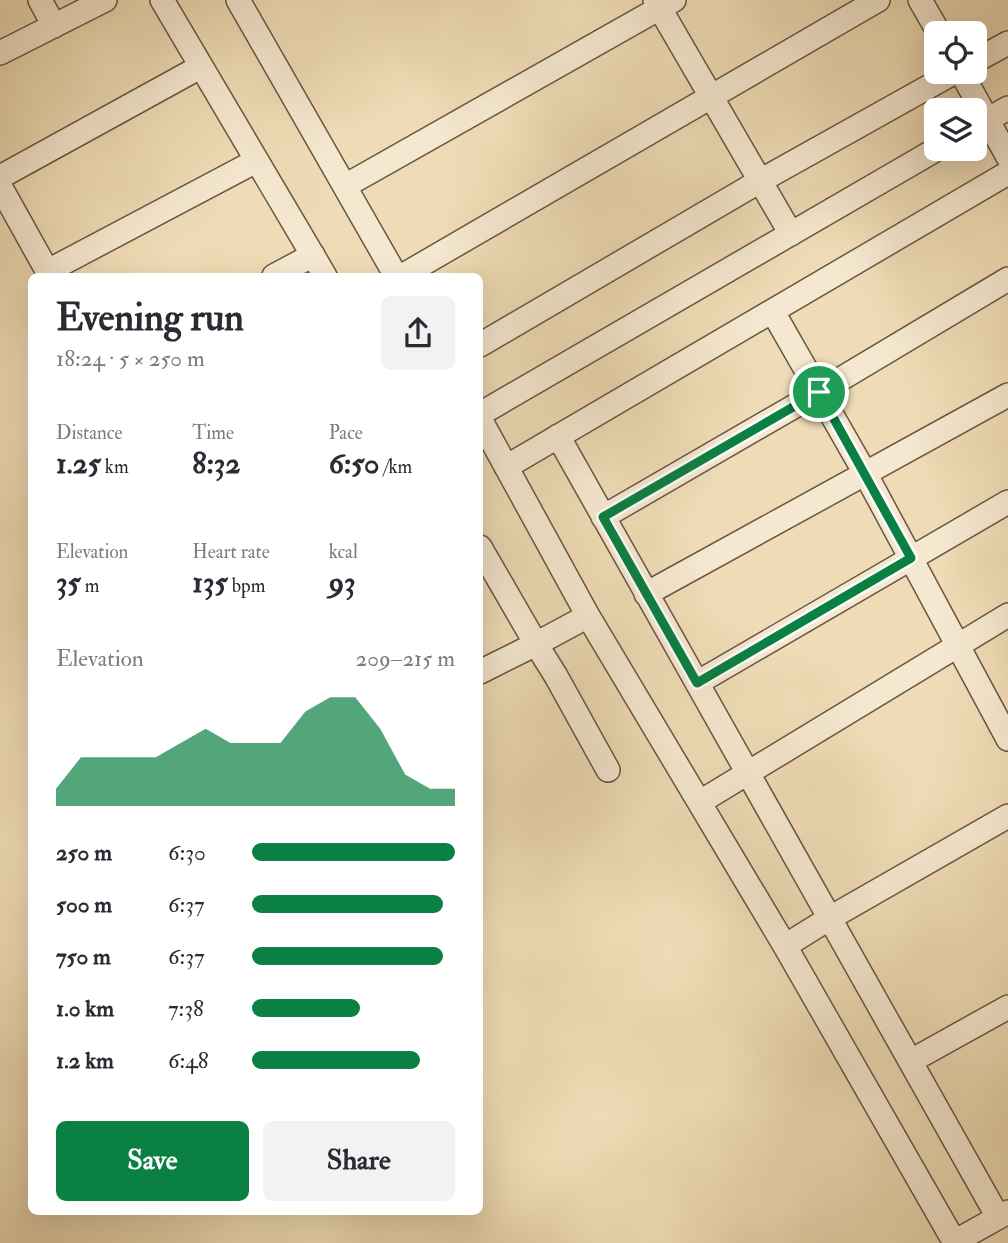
<!DOCTYPE html>
<html lang="en">
<head>
<meta charset="utf-8">
<style>
  :root { --surface:#fff; --page:#f2f2f3; --text:#2b2b33; --muted:#7c7c81; --accent:#0b8043 }
  body { margin:0; font-family:"IM FELL Double Pica",serif; background:var(--page); color:var(--text); height:100vh; display:flex; flex-direction:column; font-size:26px; white-space:nowrap }
  * { box-sizing:border-box; margin:0 }
  p { font-size:23px; color:var(--muted) }
  .icon { flex:none; width:38px; height:38px; fill:none; stroke:currentColor; stroke-width:2; stroke-linecap:round; stroke-linejoin:round }
  .map { position:relative; flex:1; overflow:hidden }
  .side { position:absolute; left:28px; top:273px; width:455px; height:942px; display:flex; flex-direction:column; background:var(--surface); border-radius:10px; box-shadow:0 7px 28px #0002 }
  .side>* { flex:none }
  .controls { position:absolute; left:924px; top:21px; display:grid; gap:14px }
  .controls a { display:grid; place-items:center; width:63px; height:63px; border-radius:10px; background:var(--surface); box-shadow:0 7px 28px #0002; font-size:35px }
  .pin { position:absolute; display:grid; place-items:center; width:60px; height:60px; color:#fff; margin:-30px; border:4px solid #fff; border-radius:50%; box-shadow:0 2px 7px #0007 }
  .round { display:grid; place-items:center; flex:none; width:74px; height:74px; border-radius:10px; background:var(--page) }
  .headline { display:flex; align-items:center; justify-content:space-between; height:119px; padding:0 28px }
  h1 { font-size:38px; font-weight:700; line-height:52px }
  .stats { display:grid; grid-template-columns:repeat(3,1fr); gap:10px; height:119px; padding:7px 28px }
  .stats div { display:grid; align-content:center }
  .stats b { font-size:30px; font-weight:700 }
  .stats small { font-size:19px; font-weight:400 }
  .stats p { font-size:19px }
  .chart { height:196px; padding:14px 28px }
  .chart p { display:flex; justify-content:space-between }
  .chart svg { width:100%; height:126px; margin-top:7px; fill:var(--accent); opacity:.7 }
  .cta { display:flex; gap:14px; margin-top:auto; padding:14px 28px }
  .cta a { flex:1; height:80px; border-radius:10px; background:var(--accent); color:#fff; font-size:28px; font-weight:700; line-height:80px; text-align:center }
  .cta a+a { background:var(--page); color:var(--text) }
  ul { padding:0 28px; list-style:none; font-size:23px }
  li { display:grid; grid-template-columns:112px 84px 1fr; align-items:center; height:52px }
  li i { height:18px; border-radius:9px; background:var(--accent) }
  .map>svg:first-child { display:block }
  .lines { fill:none; stroke-linecap:round; stroke-linejoin:round }
  .minor-casing { stroke:#685643; stroke-width:26 }
  .minor { stroke:#f5e8d0; stroke-width:23 }
  .route-casing { stroke:#fff; stroke-width:14 }
  .route { stroke:#0b8043; stroke-width:9 }
</style>
</head>
<body>
<div class="map">
<svg width="1008" height="1243" viewBox="0 0 1008 1243">
  <rect width="100%" height="100%" fill="#efdcb6"/>
  <filter id="stains"><feTurbulence type="fractalNoise" baseFrequency=".00286" numOctaves="4"/><feColorMatrix values="0 0 0 0 .2 0 0 0 0 .09 0 0 0 0 .02 0 0 0 .5 -.17"/></filter>
  <radialGradient id="worn" r=".72"><stop offset=".6" stop-color="#630" stop-opacity="0"/><stop offset="1" stop-color="#630" stop-opacity=".3"/></radialGradient>
  <g class="lines">
    <!-- minor casing -->
    <g class="minor-casing">
      <path id="minor" d="M40,0L54,26
        M162,0L325,276
        M238,0L396,276
        M655,0L791,234
        M920,0L939,33
        M0,53L105,0
        M975,61L1008,43
        M961,72L1008,157
        M975,127L1008,108
        M0,177L200,67
        M0,186L50,276
        M345,186L674,0
        M48,271L256,161
        M274,276L313,255
        M402,276L878,0
        M773,312L865,473L1008,739
        M480,345L760,181L955,72
        M480,414L937,149
        M480,419L588,616L785,946L955,1243
        M558,436L998,1217
        M506,467L1008,173
        M603,517L819,392L1008,279
        M480,547L536,644L480,672
        M646,594L1008,395
        M588,616L536,644L556,676L608,770
        M697,683L1008,502
        M700,802L1008,615
        M785,946L830,918L1008,816
        M911,1061L1008,1007
        M954,1242L1008,1212"/>
    </g>
    <!-- minor -->
    <use href="#minor" class="minor"/>
  </g>
  <g class="lines">
    <!-- route casing -->
    <g class="route-casing">
      <path id="route" d="M819,392L911,558L697,683L603,517Z"/>
    </g>
    <!-- route -->
    <use href="#route" class="route"/>
  </g>
  <rect width="100%" height="100%" filter="url(#stains)"/>
  <rect width="100%" height="100%" fill="url(#worn)"/>
</svg>
<div class="controls">
<a><svg class="icon" aria-label="locate" viewBox="0 0 24 24"><circle cx="12" cy="12" r="6"/><path d="M12 2v4M12 18v4M2 12h4M18 12h4"/></svg></a>
<a><svg class="icon" aria-label="layers" viewBox="0 0 24 24"><path d="M12 4l9 5-9 5-9-5zM3 14l9 5 9-5"/></svg></a>
</div>
<div class="pin" style="left:819px;top:392px;background:#1e9e55"><svg class="icon" aria-label="arrive" viewBox="0 0 24 24"><path d="M6 21V4h12l-3 4 3 4H6"/></svg></div>
<section class="side">
<div class="headline"><div><h1>Evening run</h1><p>18:24 · 5 × 250 m</p></div><a class="round"><svg class="icon" aria-label="share" viewBox="0 0 24 24"><path d="M12 15V3M7 8l5-5 5 5M5 13v7h14v-7"/></svg></a></div>
<div class="stats">
<div><p>Distance</p><b>1.25<small> km</small></b></div>
<div><p>Time</p><b>8:32</b></div>
<div><p>Pace</p><b>6:50<small> /km</small></b></div>
</div>
<div class="stats">
<div><p>Elevation</p><b>35<small> m</small></b></div>
<div><p>Heart rate</p><b>135<small> bpm</small></b></div>
<div><p>kcal</p><b>93</b></div>
</div>
<div class="chart"><p><span>Elevation</span>209–215 m</p>
<svg viewBox="0 0 160 44" preserveAspectRatio="none"><path d="M0 44V38L10 27L20 27L30 27L40 27L50 22L60 17L70 22L80 22L90 22L100 11L110 6L120 6L130 17L140 33L150 38L160 38V44z"/></svg>
</div>
<ul>
<li><b>250 m</b>6:30<i style="width:100%"></i></li>
<li><b>500 m</b>6:37<i style="width:94%"></i></li>
<li><b>750 m</b>6:37<i style="width:94%"></i></li>
<li><b>1.0 km</b>7:38<i style="width:53%"></i></li>
<li><b>1.2 km</b>6:48<i style="width:83%"></i></li>
</ul>
<div class="cta"><a>Save</a><a>Share</a></div>
</section>
</div>
</body>
</html>
